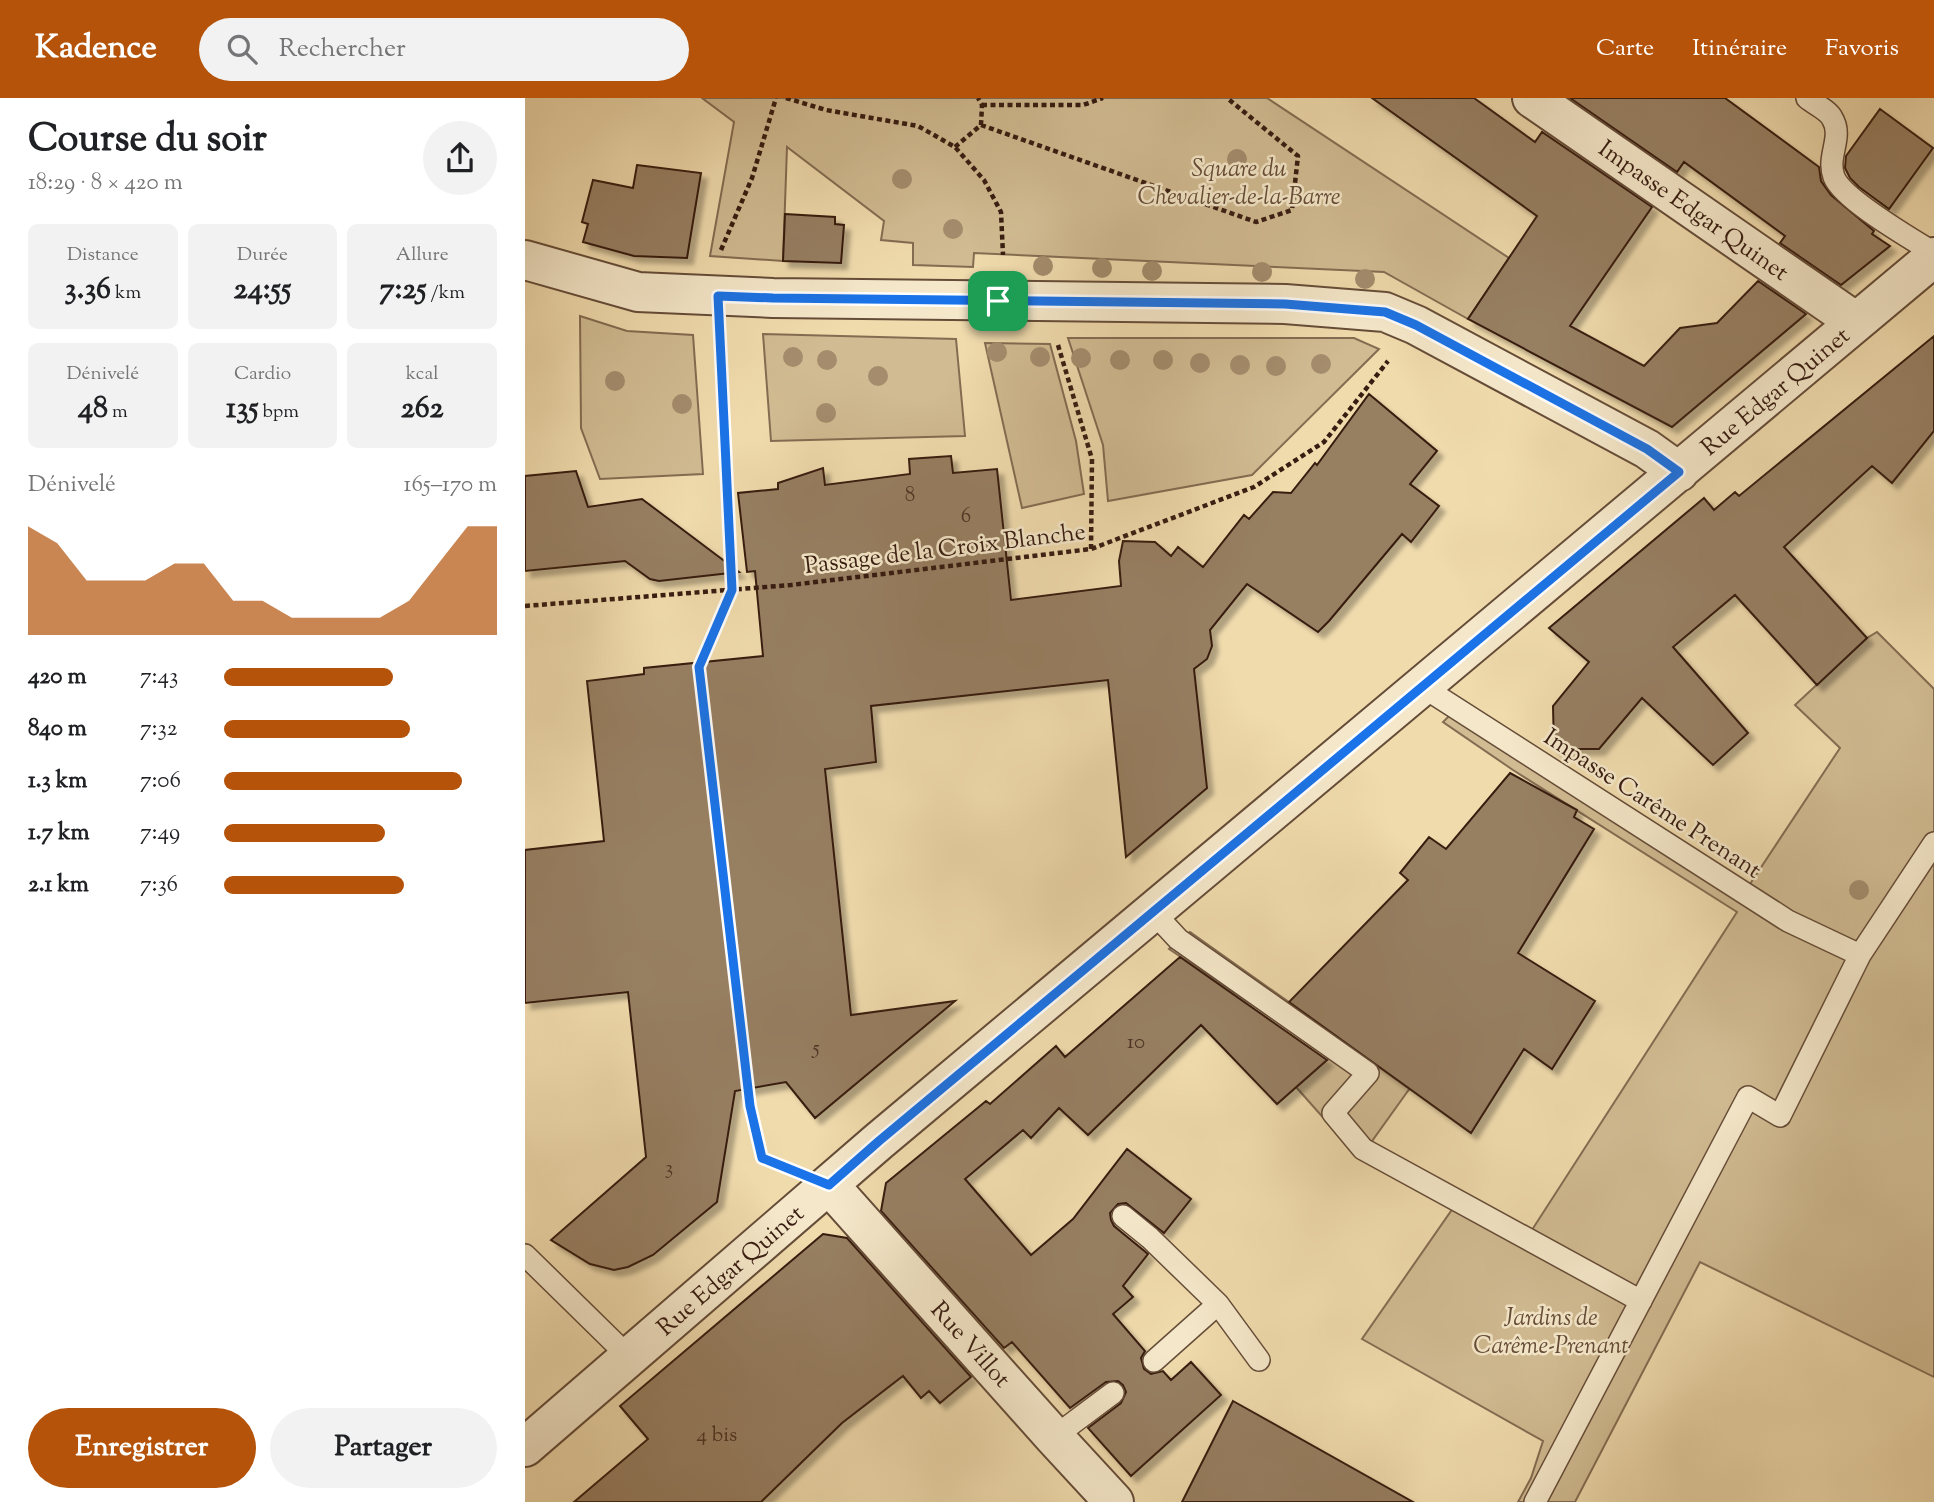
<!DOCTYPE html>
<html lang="fr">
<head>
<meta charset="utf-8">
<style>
  :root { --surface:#fff; --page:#f2f2f2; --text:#202124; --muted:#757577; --accent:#b45309 }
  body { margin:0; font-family:"Sorts Mill Goudy",serif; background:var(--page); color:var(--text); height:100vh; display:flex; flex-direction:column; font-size:26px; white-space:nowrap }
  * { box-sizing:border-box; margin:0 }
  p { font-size:23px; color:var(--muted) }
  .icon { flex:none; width:38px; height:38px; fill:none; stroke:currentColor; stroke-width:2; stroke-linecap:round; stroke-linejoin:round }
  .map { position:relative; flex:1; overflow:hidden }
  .drawer { display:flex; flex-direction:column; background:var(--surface); width:525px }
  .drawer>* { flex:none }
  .pin { position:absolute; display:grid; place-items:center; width:60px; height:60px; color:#fff; margin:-30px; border-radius:14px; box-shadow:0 4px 10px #0006 }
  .round { display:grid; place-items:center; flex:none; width:74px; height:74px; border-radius:37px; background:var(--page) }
  .summary { display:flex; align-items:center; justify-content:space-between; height:119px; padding:0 28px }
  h1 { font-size:38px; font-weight:700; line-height:52px }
  .metrics { display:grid; grid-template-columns:repeat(3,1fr); gap:10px; height:119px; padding:7px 28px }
  .metrics div { display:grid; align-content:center; border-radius:10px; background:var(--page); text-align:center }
  .metrics b { font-size:30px; font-weight:700 }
  .metrics small { font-size:19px; font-weight:400 }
  .metrics p { font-size:19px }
  .chart { height:196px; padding:14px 28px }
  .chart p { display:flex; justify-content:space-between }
  .chart svg { width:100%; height:126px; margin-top:7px; fill:var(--accent); opacity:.7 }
  .action { display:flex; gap:14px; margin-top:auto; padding:14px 28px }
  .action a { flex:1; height:80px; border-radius:42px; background:var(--accent); color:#fff; font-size:28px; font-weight:700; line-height:80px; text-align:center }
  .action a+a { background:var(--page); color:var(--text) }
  ul { padding:0 28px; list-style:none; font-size:23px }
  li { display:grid; grid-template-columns:112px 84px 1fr; align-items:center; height:52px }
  li i { height:18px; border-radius:9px; background:var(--accent) }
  header { display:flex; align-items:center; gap:42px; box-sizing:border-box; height:98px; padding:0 35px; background:var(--accent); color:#fff }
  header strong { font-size:33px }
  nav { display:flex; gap:38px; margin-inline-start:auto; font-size:24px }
  .search { width:490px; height:63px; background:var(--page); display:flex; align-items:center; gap:18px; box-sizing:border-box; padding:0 24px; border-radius:38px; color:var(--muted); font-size:26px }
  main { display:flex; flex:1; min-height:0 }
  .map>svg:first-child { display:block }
  .green { fill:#d1bb92; stroke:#846c52; stroke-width:2 }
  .building { fill:#977f62; stroke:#371c11; stroke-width:2; filter:url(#shadow) }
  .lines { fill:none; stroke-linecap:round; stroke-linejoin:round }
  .service-casing { stroke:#654c38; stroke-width:24 }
  .minor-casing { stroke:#654c38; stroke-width:42 }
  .path { stroke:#371c11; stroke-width:4.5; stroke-dasharray:5 3.5; stroke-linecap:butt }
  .service { stroke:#f5e8ca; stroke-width:21 }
  .minor { stroke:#f5e8ca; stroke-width:38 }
  .tree { fill:#a48c6d }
  .route-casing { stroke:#fff; stroke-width:14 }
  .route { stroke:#1a73e8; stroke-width:9 }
  .labels { text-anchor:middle; stroke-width:5; stroke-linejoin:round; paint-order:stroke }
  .number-label { font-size:21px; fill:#4f3525 }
  .park-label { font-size:24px; font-style:italic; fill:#654c38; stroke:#f5e8ca }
  .street-label { font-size:24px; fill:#371c11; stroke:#f5e8ca }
</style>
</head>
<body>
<header>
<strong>Kadence</strong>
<div class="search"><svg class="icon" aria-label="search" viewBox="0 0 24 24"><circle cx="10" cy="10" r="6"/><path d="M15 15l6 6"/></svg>Rechercher</div>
<nav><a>Carte</a><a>Itinéraire</a><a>Favoris</a></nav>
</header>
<main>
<section class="drawer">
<div class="summary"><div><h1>Course du soir</h1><p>18:29 · 8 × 420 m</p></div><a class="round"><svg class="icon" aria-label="share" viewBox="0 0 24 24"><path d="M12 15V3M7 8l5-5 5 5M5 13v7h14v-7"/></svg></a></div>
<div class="metrics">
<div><p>Distance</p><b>3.36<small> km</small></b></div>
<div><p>Durée</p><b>24:55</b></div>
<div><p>Allure</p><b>7:25<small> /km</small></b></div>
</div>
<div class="metrics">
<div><p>Dénivelé</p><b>48<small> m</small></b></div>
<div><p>Cardio</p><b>135<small> bpm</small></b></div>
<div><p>kcal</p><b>262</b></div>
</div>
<div class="chart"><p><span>Dénivelé</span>165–170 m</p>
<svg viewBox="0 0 160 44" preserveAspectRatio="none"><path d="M0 44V6L10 12L20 25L30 25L40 25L50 19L60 19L70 32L80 32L90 38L100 38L110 38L120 38L130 32L140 19L150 6L160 6V44z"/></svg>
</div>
<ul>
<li><b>420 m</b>7:43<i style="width:62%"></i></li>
<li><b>840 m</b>7:32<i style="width:68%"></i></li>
<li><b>1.3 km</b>7:06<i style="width:87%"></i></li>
<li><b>1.7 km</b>7:49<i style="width:59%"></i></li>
<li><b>2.1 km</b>7:36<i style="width:66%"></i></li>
</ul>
<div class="action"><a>Enregistrer</a><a>Partager</a></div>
</section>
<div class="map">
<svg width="1409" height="1404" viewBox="0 0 1409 1404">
  <defs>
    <filter id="shadow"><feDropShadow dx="6" dy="6" stdDeviation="2" flood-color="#0004"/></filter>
  </defs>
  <rect width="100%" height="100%" fill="#f0dbad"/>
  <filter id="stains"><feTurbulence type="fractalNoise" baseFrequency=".00286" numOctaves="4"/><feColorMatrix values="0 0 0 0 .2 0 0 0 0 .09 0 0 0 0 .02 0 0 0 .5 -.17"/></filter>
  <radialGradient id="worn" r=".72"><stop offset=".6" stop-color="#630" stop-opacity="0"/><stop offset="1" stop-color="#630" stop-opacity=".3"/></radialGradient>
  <!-- green -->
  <path class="green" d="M177,0H742L984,160L943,221L859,174L449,155L448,169L388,167V145L356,142L359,123L262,49L258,163L185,158L209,24Z
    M55,218L102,233L168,237L178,376L75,381L56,330Z
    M238,236L431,241L440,338L246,343Z
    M543,240H829L854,251L727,377L583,403L578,347Z
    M460,245L525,246L551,343L559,396L497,410Z
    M1352,534L1409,591V1279L1175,1164L1050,1404H993L1006,1380L1018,1343L837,1241L928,1110L833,1059L771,989L805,959L644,851L665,834L885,990L845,1046L1005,1135L1212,814L988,672L918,624L933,609L1223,789L1315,650L1270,607L1342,540Z"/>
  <!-- building -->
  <path class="building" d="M847,0H949L1010,44L1017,34L1127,109L1045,228L1119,268L1155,230L1192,225L1233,183L1281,216L1147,329L943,221L1012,118Z
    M1045,0H1200L1294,69L1296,83L1306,97L1349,133L1347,136L1365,148L1316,187L1255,145L1260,138L1159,64L1152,74Z
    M1355,11L1408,50L1364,111L1334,89L1325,80L1320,70L1321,58Z
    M112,67L176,75L162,160L109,158L58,144L63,126L57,124L68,82L108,90Z
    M260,116L310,119V126L319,127L316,165L258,163Z
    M1409,238V333L1367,385L1347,368L1259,449L1342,540L1292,587L1210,497L1148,549L1223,635L1188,667L1117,600L1074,651H1029L1028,608L1064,564L1024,530L1179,400L1189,412L1210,394L1214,398Z
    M844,296L912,353L885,386L914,408L886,444L877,436L804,523L793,534L722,486L685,532L687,548L682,561L669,571L682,690L601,759L583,582L346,608L351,664L300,671L326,917L430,903L290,1020L261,984L210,993L192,1104L128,1157L103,1169L89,1172L65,1166L26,1142L121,1059L103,894L0,905V752L79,743L62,583L119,576V570L238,558L230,473L222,474L213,395L253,391V385L298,370L300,387L385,376L384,361L426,358L428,375L472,371L486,502L596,488L594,463L598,443L630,444L646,458L653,449L678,469L719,417L724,421L748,394L766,395L790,365L792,367Z
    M51,373L63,409L117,401L214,474L134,483L125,481L100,463L0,473V378Z
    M985,675L1052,712L1049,719L1069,731L993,855L1070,903L1027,971L999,951L946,1035L764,904L883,782L875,775L904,739L921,751Z
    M655,859L802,962L752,1006L676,927L563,1037L534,1010L506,1040L498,1032L440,1081L506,1157L548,1121L602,1051L666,1101L639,1135L601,1105L593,1106L585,1115L586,1122L589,1128L623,1156L598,1188L608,1199L588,1216L620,1253L616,1260L619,1271L626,1276L638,1273L646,1282L666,1264L696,1297L606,1378L563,1330L596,1305L601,1294L598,1287L593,1283L581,1284L545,1310L487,1244L479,1250L356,1113L361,1085L461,1003L465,1006L531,948L540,959Z
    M298,1136L322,1140L446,1279L415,1305L404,1293L396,1300L378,1278L317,1325L236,1404H49L123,1341L95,1308Z
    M708,1303L888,1404H657Z"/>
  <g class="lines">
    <!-- service casing -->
    <g class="service-casing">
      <path id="service" d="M1282,0C1289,6 1303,12 1307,20C1319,39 1301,58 1309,79C1318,102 1387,141 1409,155
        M898,589L1263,823L1335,857
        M628,814L653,841L843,975L808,1015L838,1051L1116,1203
        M598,1118L625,1140L693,1206L629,1263
        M0,1157L104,1259
        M693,1206L734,1262
        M529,1339L588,1295
        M1010,1404L1223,999L1255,1018L1335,857L1409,745"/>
    </g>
    <!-- minor casing -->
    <g class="minor-casing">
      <path id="minor" d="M1007,0L1331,224
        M0,162L113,194L248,200L760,206L860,214L891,227L1122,351L1154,374
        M304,1087L529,1339L589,1404
        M0,1349L354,1043L1409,159"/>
    </g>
    <!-- path -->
    <path class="path" d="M261,0L301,12L393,28L430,49L459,82L476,114L478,157
      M457,7H558L578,0
      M456,27L731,124L767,112L773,58L702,0
      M430,49L456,27L457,7L453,0
      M196,152L227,80L251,0
      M195,241L207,492L174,569L225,1008L237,1060L258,1068
      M533,247L567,361L566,451
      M0,508L266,487L566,451L729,389L799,344L863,263"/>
    <!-- service -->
    <use href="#service" class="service"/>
    <!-- minor -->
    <use href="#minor" class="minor"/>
  </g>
  <!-- trees -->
  <g class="tree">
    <circle cx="712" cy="61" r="10"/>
    <circle cx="377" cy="81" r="10"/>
    <circle cx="428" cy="131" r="10"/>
    <circle cx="518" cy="168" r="10"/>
    <circle cx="577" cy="170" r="10"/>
    <circle cx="627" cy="173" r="10"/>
    <circle cx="737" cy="174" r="10"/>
    <circle cx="840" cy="181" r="10"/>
    <circle cx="472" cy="254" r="10"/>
    <circle cx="268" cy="259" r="10"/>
    <circle cx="515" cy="259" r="10"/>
    <circle cx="556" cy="260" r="10"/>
    <circle cx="302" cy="262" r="10"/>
    <circle cx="595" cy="262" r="10"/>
    <circle cx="638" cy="262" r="10"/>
    <circle cx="675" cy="265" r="10"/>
    <circle cx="796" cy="266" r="10"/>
    <circle cx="715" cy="267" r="10"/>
    <circle cx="751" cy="268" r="10"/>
    <circle cx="353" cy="278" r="10"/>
    <circle cx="90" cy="283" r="10"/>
    <circle cx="157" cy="306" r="10"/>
    <circle cx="301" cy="315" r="10"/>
    <circle cx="1334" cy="792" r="10"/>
  </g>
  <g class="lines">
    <!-- route casing -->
    <g class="route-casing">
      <path id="route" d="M193,198L248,200L760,206L860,214L891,227L1122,351L1154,374L354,1043L304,1087L237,1060L225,1008L174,569L207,492Z"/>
    </g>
    <!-- route -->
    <use href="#route" class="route"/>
  </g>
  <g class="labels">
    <!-- number labels -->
    <g class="number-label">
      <text x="385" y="403">8</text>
      <text x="441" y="424">6</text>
      <text x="611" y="950">10</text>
      <text x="291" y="956">5</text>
      <text x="144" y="1076">3</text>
      <text x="192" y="1343">4 bis</text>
    </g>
    <!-- park labels -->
    <g class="park-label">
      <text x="714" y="78">Square du<tspan x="714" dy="28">Chevalier-de-la-Barre</tspan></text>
      <text x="1026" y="1227">Jardins de<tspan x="1026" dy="28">Carême-Prenant</tspan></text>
    </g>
    <!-- street labels -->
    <g class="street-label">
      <text transform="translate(1169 112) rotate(35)" y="8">Impasse Edgar Quinet</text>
      <text transform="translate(1250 293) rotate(-40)" y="8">Rue Edgar Quinet</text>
      <text transform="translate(420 450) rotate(-7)" y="8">Passage de la Croix Blanche</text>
      <text transform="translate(1128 705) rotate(33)" y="8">Impasse Carême Prenant</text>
      <text transform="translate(205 1172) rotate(-41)" y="8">Rue Edgar Quinet</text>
      <text transform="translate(446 1246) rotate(48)" y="8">Rue Villot</text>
    </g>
  </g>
  <rect width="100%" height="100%" filter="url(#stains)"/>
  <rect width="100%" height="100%" fill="url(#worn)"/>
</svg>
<div class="pin" style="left:473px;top:203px;background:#1e9e55"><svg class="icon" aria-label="arrive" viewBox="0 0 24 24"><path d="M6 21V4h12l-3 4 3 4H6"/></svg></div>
</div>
</main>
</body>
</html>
